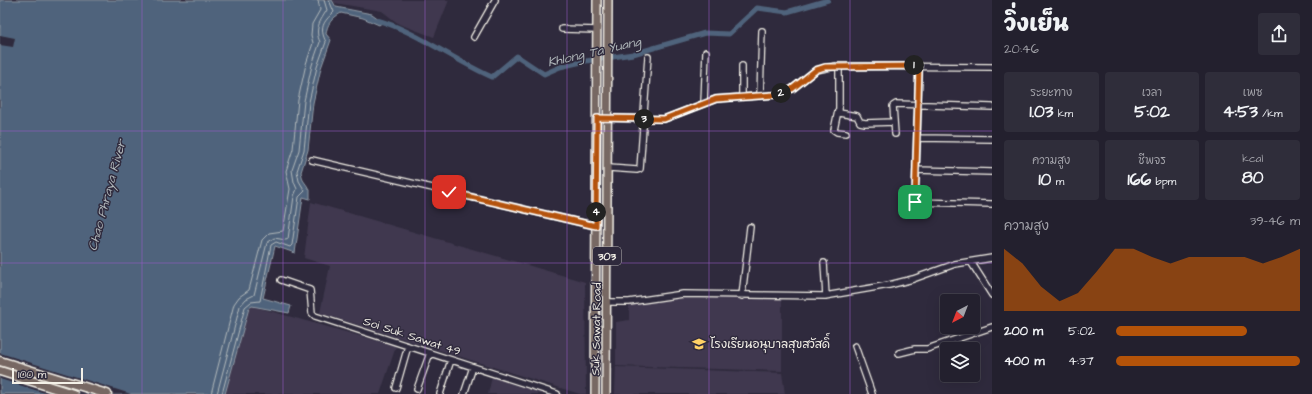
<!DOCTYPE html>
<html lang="th">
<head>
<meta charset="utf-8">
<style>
  :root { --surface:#23202e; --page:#2f2d3a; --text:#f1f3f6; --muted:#a3a3aa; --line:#403e4a; --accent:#b45309 }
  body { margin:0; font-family:"Architects Daughter","Playpen Sans Thai",sans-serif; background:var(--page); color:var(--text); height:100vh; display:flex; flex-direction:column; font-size:15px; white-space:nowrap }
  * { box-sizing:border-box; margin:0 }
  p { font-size:13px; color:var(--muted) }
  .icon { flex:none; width:22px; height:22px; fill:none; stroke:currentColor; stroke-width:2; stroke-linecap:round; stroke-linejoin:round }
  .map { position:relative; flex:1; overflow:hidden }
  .side { display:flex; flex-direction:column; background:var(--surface); width:320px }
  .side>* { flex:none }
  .needle { width:26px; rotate:222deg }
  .tools { position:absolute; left:940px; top:294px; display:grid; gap:8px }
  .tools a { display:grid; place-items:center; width:40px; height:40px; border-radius:4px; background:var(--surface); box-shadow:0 4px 16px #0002,0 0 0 1px var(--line); font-size:20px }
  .scale { position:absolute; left:12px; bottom:10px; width:71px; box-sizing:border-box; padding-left:4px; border:2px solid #f4f1e8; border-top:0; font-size:11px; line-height:14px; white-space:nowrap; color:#f4f1e8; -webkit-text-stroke:3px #2f2a3d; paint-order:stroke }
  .pin { position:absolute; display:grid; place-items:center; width:34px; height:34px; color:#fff; margin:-17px; border-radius:8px; box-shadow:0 2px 6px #0006 }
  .km { position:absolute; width:20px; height:20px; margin:-10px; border-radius:50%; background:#222; color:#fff; font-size:11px; line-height:20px; text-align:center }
  .round { display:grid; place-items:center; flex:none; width:42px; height:42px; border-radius:4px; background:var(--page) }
  .headline { display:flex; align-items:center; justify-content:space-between; height:68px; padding:0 12px }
  h1 { font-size:22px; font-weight:800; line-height:30px }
  .figures { display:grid; grid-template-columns:repeat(3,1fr); gap:6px; height:68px; padding:4px 12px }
  .figures div { display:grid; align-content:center; border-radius:4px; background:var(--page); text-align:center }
  .figures b { font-size:17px; font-weight:800 }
  .figures small { font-size:11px; font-weight:400 }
  .figures p { font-size:11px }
  .chart { height:112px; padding:8px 12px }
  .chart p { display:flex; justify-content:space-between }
  .chart svg { width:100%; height:72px; margin-top:4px; fill:var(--accent); opacity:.7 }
  ul { padding:0 12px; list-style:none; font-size:13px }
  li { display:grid; grid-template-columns:64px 48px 1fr; align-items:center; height:30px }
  li i { height:10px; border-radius:5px; background:var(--accent) }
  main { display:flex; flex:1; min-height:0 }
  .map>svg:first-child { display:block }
  .built { fill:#40394f }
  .water { fill:#50647b; stroke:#929ca7 }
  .pier { fill:#2f2a3d }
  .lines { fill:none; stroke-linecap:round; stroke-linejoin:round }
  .shore { stroke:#b2b9bc; stroke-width:1 }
  .canal { stroke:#50647b; stroke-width:5 }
  .minor-casing { stroke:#f4f1e8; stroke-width:8 }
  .major-casing { stroke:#f4f1e8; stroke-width:10 }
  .highway-casing { stroke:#f4f1e8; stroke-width:11 }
  .minor { stroke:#2f2a3d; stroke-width:5.5 }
  .major { stroke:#776864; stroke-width:7 }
  .highway { stroke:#776864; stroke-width:8 }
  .route-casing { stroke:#fff; stroke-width:8 }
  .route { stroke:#b45309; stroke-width:5 }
  .grid { fill:none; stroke:#995dc9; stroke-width:1; stroke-opacity:0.55 }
  .labels { text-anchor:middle; stroke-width:3; stroke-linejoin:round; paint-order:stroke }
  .shield { fill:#2f2a3d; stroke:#b9b5b5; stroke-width:1 }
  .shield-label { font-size:11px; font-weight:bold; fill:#f4f1e8 }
  .street-label { font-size:12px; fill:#f4f1e8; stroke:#2f2a3d }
  .poi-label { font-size:12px; fill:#f4f1e8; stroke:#2f2a3d; text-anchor:start }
  .water-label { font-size:13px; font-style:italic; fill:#b2b9bc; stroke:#2f2a3d }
</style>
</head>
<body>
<main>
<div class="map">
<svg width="992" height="394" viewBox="0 0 992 394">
  <rect width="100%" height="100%" fill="#2f2a3d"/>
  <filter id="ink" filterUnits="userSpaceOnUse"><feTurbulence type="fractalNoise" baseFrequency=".025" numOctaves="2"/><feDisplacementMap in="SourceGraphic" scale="8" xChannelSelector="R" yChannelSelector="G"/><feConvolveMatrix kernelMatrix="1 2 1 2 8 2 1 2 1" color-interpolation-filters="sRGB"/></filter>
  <g filter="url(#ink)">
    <!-- built -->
    <path class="built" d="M332,0H449L434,37L399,24L382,11L335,3Z
      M311,202L585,282L586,394H580L320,313L330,266L304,258Z
      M683,296L782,299V371L616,366V322L629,320V304Z
      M252,306L396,346L380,394H225L249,308Z
      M616,367L782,373L785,394H615Z
      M492,377L543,394H488Z"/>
    <!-- water -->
    <path class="water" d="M0,0H332L336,7L372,14L383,22L379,25L363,18L341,13C332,18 327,24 326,34L331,40L321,68L313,103L308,150L301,172L303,180L310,190V199L303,197L295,253L275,246L263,298L291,306L289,313L252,306L249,308L225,394H0Z"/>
    <!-- pier -->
    <path class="pier" d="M0,35L15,38L13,47L0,45Z
      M0,353L131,394H48L0,379Z"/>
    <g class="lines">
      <!-- shore -->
      <path class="shore" d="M211,394L234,304L239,297L249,290L262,240L269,233L283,231L290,189L286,171L293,149L298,100L306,64L313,43L311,35L312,24L320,10L318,0
        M217,394L240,306L246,299L254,295L267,243L274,238L286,240L288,239L294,196L297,189L294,182L292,170L299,150L304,101L312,65L320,42C314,29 320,21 327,10L324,0
        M222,394L245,307L251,302L260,301L271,245L276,242L290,247L292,245L299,197L305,191L299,181L297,171L304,150L309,102L317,67L326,42C319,28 323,22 334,12L329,0"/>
      <!-- canal -->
      <path class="canal" d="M377,20C418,32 453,60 492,77L517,56L544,74L560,67L586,61L633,54L705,33L729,34L757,8L787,12L828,0"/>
      <!-- minor casing -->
      <g class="minor-casing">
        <path id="minor" d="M562,29L597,30
          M474,37L495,0
          M919,65L915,202L992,204
          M839,66V113L857,116L860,122L865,123L894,122
          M760,96L762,31
          M742,97V66
          M704,103L706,52
          M838,111L834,130L837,132L846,133
          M609,118L664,119L716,99L774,95L792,89L816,70L836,66L992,67
          M895,134L893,106L896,104L992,107
          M917,138L992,139
          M312,160L596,226
          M609,168L637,170L640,169L648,57
          M916,170L992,172
          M971,262L992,295
          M824,263L826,296
          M281,280L310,290L312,313L315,316L557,394
          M742,296L750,227
          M607,302H629L683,294L825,296L889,285L913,279L955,264L992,258
          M855,346L872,394
          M899,353L915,349H927L992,327
          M396,388L408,346
          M417,389L430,353
          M440,394L451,360
          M464,394L473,367"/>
      </g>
      <!-- major casing -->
      <g class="major-casing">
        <path id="major" d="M595,394L597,0
          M606,394L608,0"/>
      </g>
      <!-- highway casing -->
      <g class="highway-casing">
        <path id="highway" d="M0,361L107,394
          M0,371L73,394"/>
      </g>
      <!-- minor -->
      <use href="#minor" class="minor"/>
      <!-- major -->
      <use href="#major" class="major"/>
      <!-- highway -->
      <use href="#highway" class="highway"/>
    </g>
  </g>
  <g class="lines" filter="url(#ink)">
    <!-- route casing -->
    <g class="route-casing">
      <path id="route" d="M449,192L596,226L597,118L664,119L716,99L774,95L792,89L816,70L825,67L919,66L915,202"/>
    </g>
    <!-- route -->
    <use href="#route" class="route"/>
  </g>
  <!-- grid -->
  <path class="grid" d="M142,0V394M283,0V394M425,0V394M567,0V394M709,0V394M850,0V394M0,131H992M0,263H992"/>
  <!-- icons -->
  <defs>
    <g id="school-bare" transform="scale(1.08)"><path d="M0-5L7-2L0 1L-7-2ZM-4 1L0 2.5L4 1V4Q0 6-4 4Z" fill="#ffd166" stroke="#2f2a3d" stroke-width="2.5" paint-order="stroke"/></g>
  </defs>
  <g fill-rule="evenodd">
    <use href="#school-bare" x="699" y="344"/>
  </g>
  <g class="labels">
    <!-- shield labels -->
    <rect class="shield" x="593" y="247" width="28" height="18" rx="3"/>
    <g class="shield-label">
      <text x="607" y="260">303</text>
    </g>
    <!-- street labels -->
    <g class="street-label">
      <text transform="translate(596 329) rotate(-89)" y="4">Suk Sawat Road</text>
      <text transform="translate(412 336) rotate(18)" y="4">Soi Suk Sawat 49</text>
    </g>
    <!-- poi labels -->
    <g class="poi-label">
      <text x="710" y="348">โรงเรียนอนุบาลสุขสวัสดิ์</text>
    </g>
    <!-- water labels -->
    <g class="water-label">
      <text transform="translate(594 51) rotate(-13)" y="5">Khlong Ta Yuang</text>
      <text transform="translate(106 195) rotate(-75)" y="5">Chao Phraya River</text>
    </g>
  </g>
</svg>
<div class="tools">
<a><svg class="needle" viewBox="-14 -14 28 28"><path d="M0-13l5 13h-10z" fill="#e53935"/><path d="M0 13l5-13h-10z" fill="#a3a3aa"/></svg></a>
<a><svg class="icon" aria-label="layers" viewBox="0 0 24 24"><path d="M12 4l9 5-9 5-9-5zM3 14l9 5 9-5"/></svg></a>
</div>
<div class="scale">100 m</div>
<div class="pin" style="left:915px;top:202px;background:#1e9e55"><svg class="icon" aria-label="arrive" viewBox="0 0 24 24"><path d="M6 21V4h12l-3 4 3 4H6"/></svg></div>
<div class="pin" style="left:449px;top:192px;background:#d93025"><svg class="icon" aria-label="check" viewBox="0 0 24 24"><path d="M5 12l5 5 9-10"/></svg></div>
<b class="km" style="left:914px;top:65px">1</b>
<b class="km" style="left:781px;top:93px">2</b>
<b class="km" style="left:644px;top:119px">3</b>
<b class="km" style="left:596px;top:212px">4</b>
</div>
<section class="side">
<div class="headline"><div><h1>วิ่งเย็น</h1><p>20:46</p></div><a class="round"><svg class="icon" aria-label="share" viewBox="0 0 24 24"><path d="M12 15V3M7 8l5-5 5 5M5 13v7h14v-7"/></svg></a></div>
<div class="figures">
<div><p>ระยะทาง</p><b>1.03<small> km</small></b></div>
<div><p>เวลา</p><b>5:02</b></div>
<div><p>เพซ</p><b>4:53<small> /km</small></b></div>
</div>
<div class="figures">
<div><p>ความสูง</p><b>10<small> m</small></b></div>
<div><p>ชีพจร</p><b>166<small> bpm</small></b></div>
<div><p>kcal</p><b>80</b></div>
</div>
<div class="chart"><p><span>ความสูง</span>39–46 m</p>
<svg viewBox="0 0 160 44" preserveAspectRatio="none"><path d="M0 44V6L10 15L20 29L30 38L40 33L50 20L60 6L70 6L80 11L90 15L100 11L110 11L120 11L130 11L140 15L150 11L160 6V44z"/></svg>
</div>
<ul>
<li><b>200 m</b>5:02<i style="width:71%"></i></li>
<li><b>400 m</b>4:37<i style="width:100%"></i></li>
</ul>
</section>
</main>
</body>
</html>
